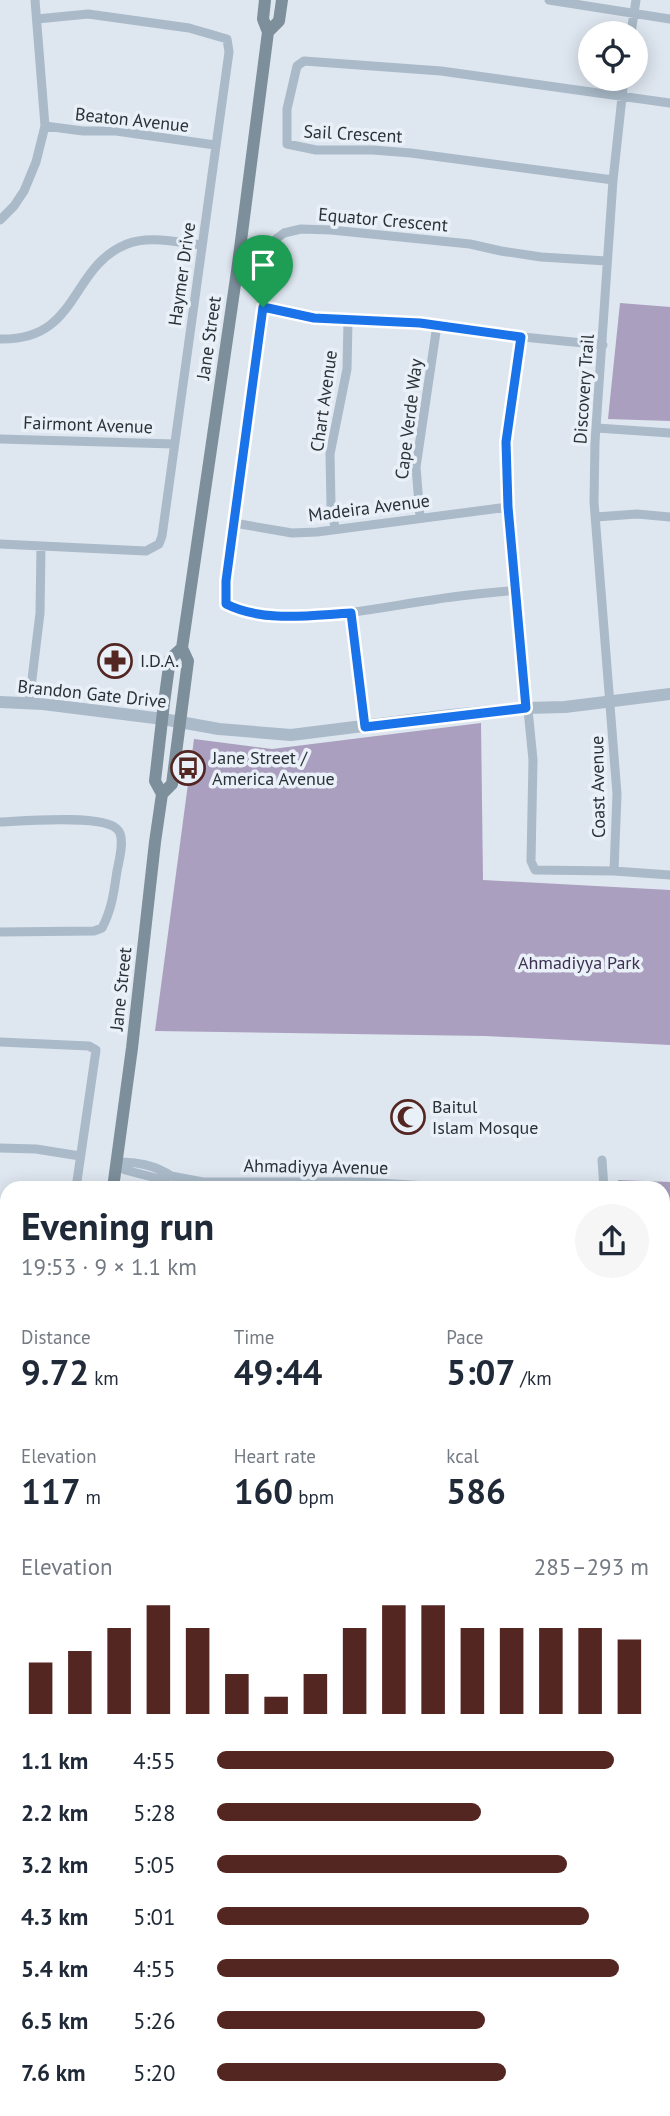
<!DOCTYPE html>
<html lang="en">
<head>
<meta charset="utf-8">
<style>
  :root { --surface:#fff; --page:#f6f6f7; --text:#1f2937; --muted:#747a83; --accent:#542622 }
  body { margin:0; font-family:"PT Sans",sans-serif; background:var(--page); color:var(--text); height:100vh; display:flex; flex-direction:column; font-size:26px; white-space:nowrap }
  * { box-sizing:border-box; margin:0 }
  p { font-size:23px; color:var(--muted) }
  .icon { flex:none; width:38px; height:38px; fill:none; stroke:currentColor; stroke-width:2; stroke-linecap:round; stroke-linejoin:round }
  .map { position:relative; flex:1; overflow:hidden }
  .details { position:absolute; left:0px; top:1181px; width:670px; height:936px; display:flex; flex-direction:column; background:var(--surface); border-radius:21px 21px 0 0; box-shadow:0 4px 18px #0003 }
  .details>* { flex:none }
  .fabs { position:absolute; left:578px; top:21px; display:grid; gap:14px }
  .fabs a { display:grid; place-items:center; width:70px; height:70px; border-radius:50%; background:var(--surface); box-shadow:0 4px 18px #0003; font-size:35px }
  .pin { position:absolute; display:grid; place-items:center; width:60px; height:60px; color:#fff; margin:-72px -30px; border-radius:50% 50% 50% 0; rotate:-45deg; box-shadow:0 0 7px #0007 }
  .pin .icon { rotate:45deg }
  .round { display:grid; place-items:center; flex:none; width:74px; height:74px; border-radius:37px; background:var(--page) }
  .summary { display:flex; align-items:center; justify-content:space-between; height:119px; padding:0 21px }
  h1 { font-size:38px; font-weight:700; line-height:52px }
  .figures { display:grid; grid-template-columns:repeat(3,1fr); gap:10px; height:119px; padding:7px 21px }
  .figures div { display:grid; align-content:center }
  .figures b { font-size:35px; font-weight:700 }
  .figures small { font-size:19px; font-weight:400 }
  .figures p { font-size:19px }
  .chart { height:196px; padding:14px 21px }
  .chart p { display:flex; justify-content:space-between }
  .chart svg { width:100%; height:126px; margin-top:7px; stroke:var(--accent); stroke-width:6 }
  ul { padding:0 21px; list-style:none; font-size:23px }
  li { display:grid; grid-template-columns:112px 84px 1fr; align-items:center; height:52px }
  li i { height:18px; border-radius:9px; background:var(--accent) }
  .map>svg:first-child { display:block }
  .green { fill:#aa9fbe }
  .lines { fill:none; stroke-linecap:round; stroke-linejoin:round }
  .stream { stroke:#ab817f; stroke-width:2.5 }
  .minor { stroke:#aabac8; stroke-width:9 }
  .tertiary { stroke:#aabac8; stroke-width:12 }
  .secondary { stroke:#7c8f9b; stroke-width:12 }
  .route-casing { stroke:#fff; stroke-width:14 }
  .route { stroke:#1a73e8; stroke-width:9 }
  .labels { text-anchor:middle; stroke-width:7; stroke-linejoin:round; paint-order:stroke }
  .street-label { font-size:18px; fill:#293236; stroke:#eaf0f8 }
  .poi-label { font-size:18px; fill:#293236; stroke:#eaf0f8; text-anchor:start }
  .park-label { font-size:18px; fill:#3c2f52; stroke:#eaf0f8 }
</style>
</head>
<body>
<div class="map">
<svg width="670" height="2116" viewBox="0 0 670 2116">
  <rect width="100%" height="100%" fill="#dee6f0"/>
  <!-- green -->
  <path class="green" d="M620,303L670,307V421L608,419Z
    M481,723L483,880L670,890V1045L485,1036L155,1031L194,739L272,749Z
    M618,1180L670,1182V1242L663,1240V1188H619Z"/>
  <g class="lines">
    <!-- stream -->
    <path class="stream" d="M663,2049L670,2046
      M337,2116L348,2113L390,2110"/>
    <!-- minor -->
    <path class="minor" d="M549,0L670,19
      M631,33L636,0
      M45,126L83,131H116L215,145
      M613,180L411,153L373,150H316L287,144V109L297,66L304,61L441,71L670,103
      M0,220L14,206L24,191L36,162L45,126L35,0
      M263,307L314,318L420,323L504,335L603,345
      M521,337L506,442L508,507L533,760L531,861L535,870L614,871L670,875
      M0,339C80,341 69,267 127,244C150,235 179,243 202,245
      M597,428L670,433
      M0,439L174,444
      M420,517L416,467L437,325
      M596,517L637,514L670,517
      M234,523L292,533L317,532L508,507
      M335,528L331,505L330,454L347,369L348,320
      M0,544L146,551L159,544L162,536L229,52L227,39L189,28L88,14L37,19
      M517,590C489,593 460,595 432,600C373,608 281,631 226,604V581L270,254L276,239L284,233L301,229L331,230L470,244L501,251L541,257L607,261
      M351,613L365,727
      M29,704L40,613L41,546
      M0,822C22,821 103,814 117,829C126,837 119,860 117,871C114,891 112,909 102,928L94,931L0,932
      M614,871L617,794L594,502L595,442L613,180L624,79
      M0,1042L89,1046L96,1050L76,1188
      M0,1148L36,1149L80,1156
      M602,1160L604,1188
      M116,1163L125,1170L160,1179L171,1176L203,1182H361L462,1188
      M116,1163C133,1160 157,1166 171,1176
      M663,1251L670,1254
      M0,1253H7
      M663,1283L670,1262
      M0,1361L7,1362
      M663,1402L670,1404
      M663,1571L670,1576
      M663,1595H670
      M469,2116V2110"/>
    <!-- tertiary -->
    <path class="tertiary" d="M0,702L43,704L163,719L219,729L291,735L451,715L526,708L565,707L670,694"/>
    <!-- secondary -->
    <path class="secondary" d="M268,32L279,21L282,0
      M162,794L155,781L164,703L170,659L182,648
      M113,1188L132,1048L155,842L162,794L172,784L188,661L182,648L238,264L268,32L263,19L265,0
      M663,1433H670
      M0,1525L7,1524
      M0,2078L7,2028"/>
  </g>
  <g class="lines">
    <!-- route casing -->
    <g class="route-casing">
      <path id="route" d="M263,307L314,318L420,323L521,337L506,442L508,507L526,708L365,727L351,613C311,615 264,623 226,604V581Z"/>
    </g>
    <!-- route -->
    <use href="#route" class="route"/>
  </g>
  <!-- icons -->
  <defs>
    <g id="pharmacy-ring" transform="scale(1.75)"><circle r="9.5" fill="#eaf0f8" stroke="#542622" stroke-width="1.5"/><path d="M-2-6h4v4h4v4h-4v4h-4v-4h-4v-4h4Z" fill="#542622"/></g>
    <g id="bus-ring" transform="scale(1.75)"><circle r="9.5" fill="#eaf0f8" stroke="#542622" stroke-width="1.5"/><path d="M-5-6H5V4H4V6H2V4H-2V6H-4V4H-5ZM-3.5-4V0h7V-4ZM-3.5 1.2v1.5H-2V1.2ZM2 1.2v1.5H3.5V1.2Z" fill="#542622"/></g>
    <g id="mosque-ring" transform="scale(1.75)"><circle r="9.5" fill="#eaf0f8" stroke="#542622" stroke-width="1.5"/><path d="M3.5-4.9A6 6 0 1 0 3.5 4.9A5 5 0 1 1 3.5-4.9Z" fill="#542622"/></g>
  </defs>
  <g fill-rule="evenodd">
    <use href="#pharmacy-ring" x="115" y="661"/>
    <use href="#bus-ring" x="188" y="768"/>
    <use href="#mosque-ring" x="408" y="1117"/>
  </g>
  <g class="labels">
    <!-- street labels -->
    <g class="street-label">
      <text transform="translate(132 120) rotate(6)" y="6">Beaton Avenue</text>
      <text transform="translate(353 134) rotate(3)" y="6">Sail Crescent</text>
      <text transform="translate(383 220) rotate(5)" y="6">Equator Crescent</text>
      <text transform="translate(182 274) rotate(-82)" y="6">Haymer Drive</text>
      <text transform="translate(209 338) rotate(-82)" y="6">Jane Street</text>
      <text transform="translate(584 389) rotate(-86)" y="6">Discovery Trail</text>
      <text transform="translate(324 401) rotate(-82)" y="6">Chart Avenue</text>
      <text transform="translate(409 419) rotate(-83)" y="6">Cape Verde Way</text>
      <text transform="translate(88 425) rotate(2)" y="6">Fairmont Avenue</text>
      <text transform="translate(369 508) rotate(-7)" y="6">Madeira Avenue</text>
      <text transform="translate(92 694) rotate(6)" y="6">Brandon Gate Drive</text>
      <text transform="translate(598 787) rotate(-91)" y="6">Coast Avenue</text>
      <text transform="translate(121 989) rotate(-84)" y="6">Jane Street</text>
      <text transform="translate(316 1167) rotate(1)" y="6">Ahmadiyya Avenue</text>
    </g>
    <!-- poi labels -->
    <g class="poi-label">
      <text x="140" y="667">I.D.A.</text>
      <text x="212" y="764">Jane Street /<tspan x="212" dy="21">America Avenue</tspan></text>
      <text x="432" y="1113">Baitul<tspan x="432" dy="21">Islam Mosque</tspan></text>
    </g>
    <!-- park labels -->
    <g class="park-label">
      <text x="579" y="969">Ahmadiyya Park</text>
    </g>
  </g>
</svg>
<div class="fabs">
<a><svg class="icon" aria-label="locate" viewBox="0 0 24 24"><circle cx="12" cy="12" r="6"/><path d="M12 2v4M12 18v4M2 12h4M18 12h4"/></svg></a>
</div>
<div class="pin" style="left:263px;top:307px;background:#1e9e55"><svg class="icon" aria-label="arrive" viewBox="0 0 24 24"><path d="M6 21V4h12l-3 4 3 4H6"/></svg></div>
<section class="details">
<div class="summary"><div><h1>Evening run</h1><p>19:53 · 9 × 1.1 km</p></div><a class="round"><svg class="icon" aria-label="share" viewBox="0 0 24 24"><path d="M12 15V3M7 8l5-5 5 5M5 13v7h14v-7"/></svg></a></div>
<div class="figures">
<div><p>Distance</p><b>9.72<small> km</small></b></div>
<div><p>Time</p><b>49:44</b></div>
<div><p>Pace</p><b>5:07<small> /km</small></b></div>
</div>
<div class="figures">
<div><p>Elevation</p><b>117<small> m</small></b></div>
<div><p>Heart rate</p><b>160<small> bpm</small></b></div>
<div><p>kcal</p><b>586</b></div>
</div>
<div class="chart"><p><span>Elevation</span>285–293 m</p>
<svg viewBox="0 0 160 44" preserveAspectRatio="none"><path d="M5 44V26M15 44V22M25 44V14M35 44V6M45 44V14M55 44V30M65 44V38M75 44V30M85 44V14M95 44V6M105 44V6M115 44V14M125 44V14M135 44V14M145 44V14M155 44V18"/></svg>
</div>
<ul>
<li><b>1.1 km</b>4:55<i style="width:92%"></i></li>
<li><b>2.2 km</b>5:28<i style="width:61%"></i></li>
<li><b>3.2 km</b>5:05<i style="width:81%"></i></li>
<li><b>4.3 km</b>5:01<i style="width:86%"></i></li>
<li><b>5.4 km</b>4:55<i style="width:93%"></i></li>
<li><b>6.5 km</b>5:26<i style="width:62%"></i></li>
<li><b>7.6 km</b>5:20<i style="width:67%"></i></li>
</ul>
</section>
</div>
</body>
</html>
